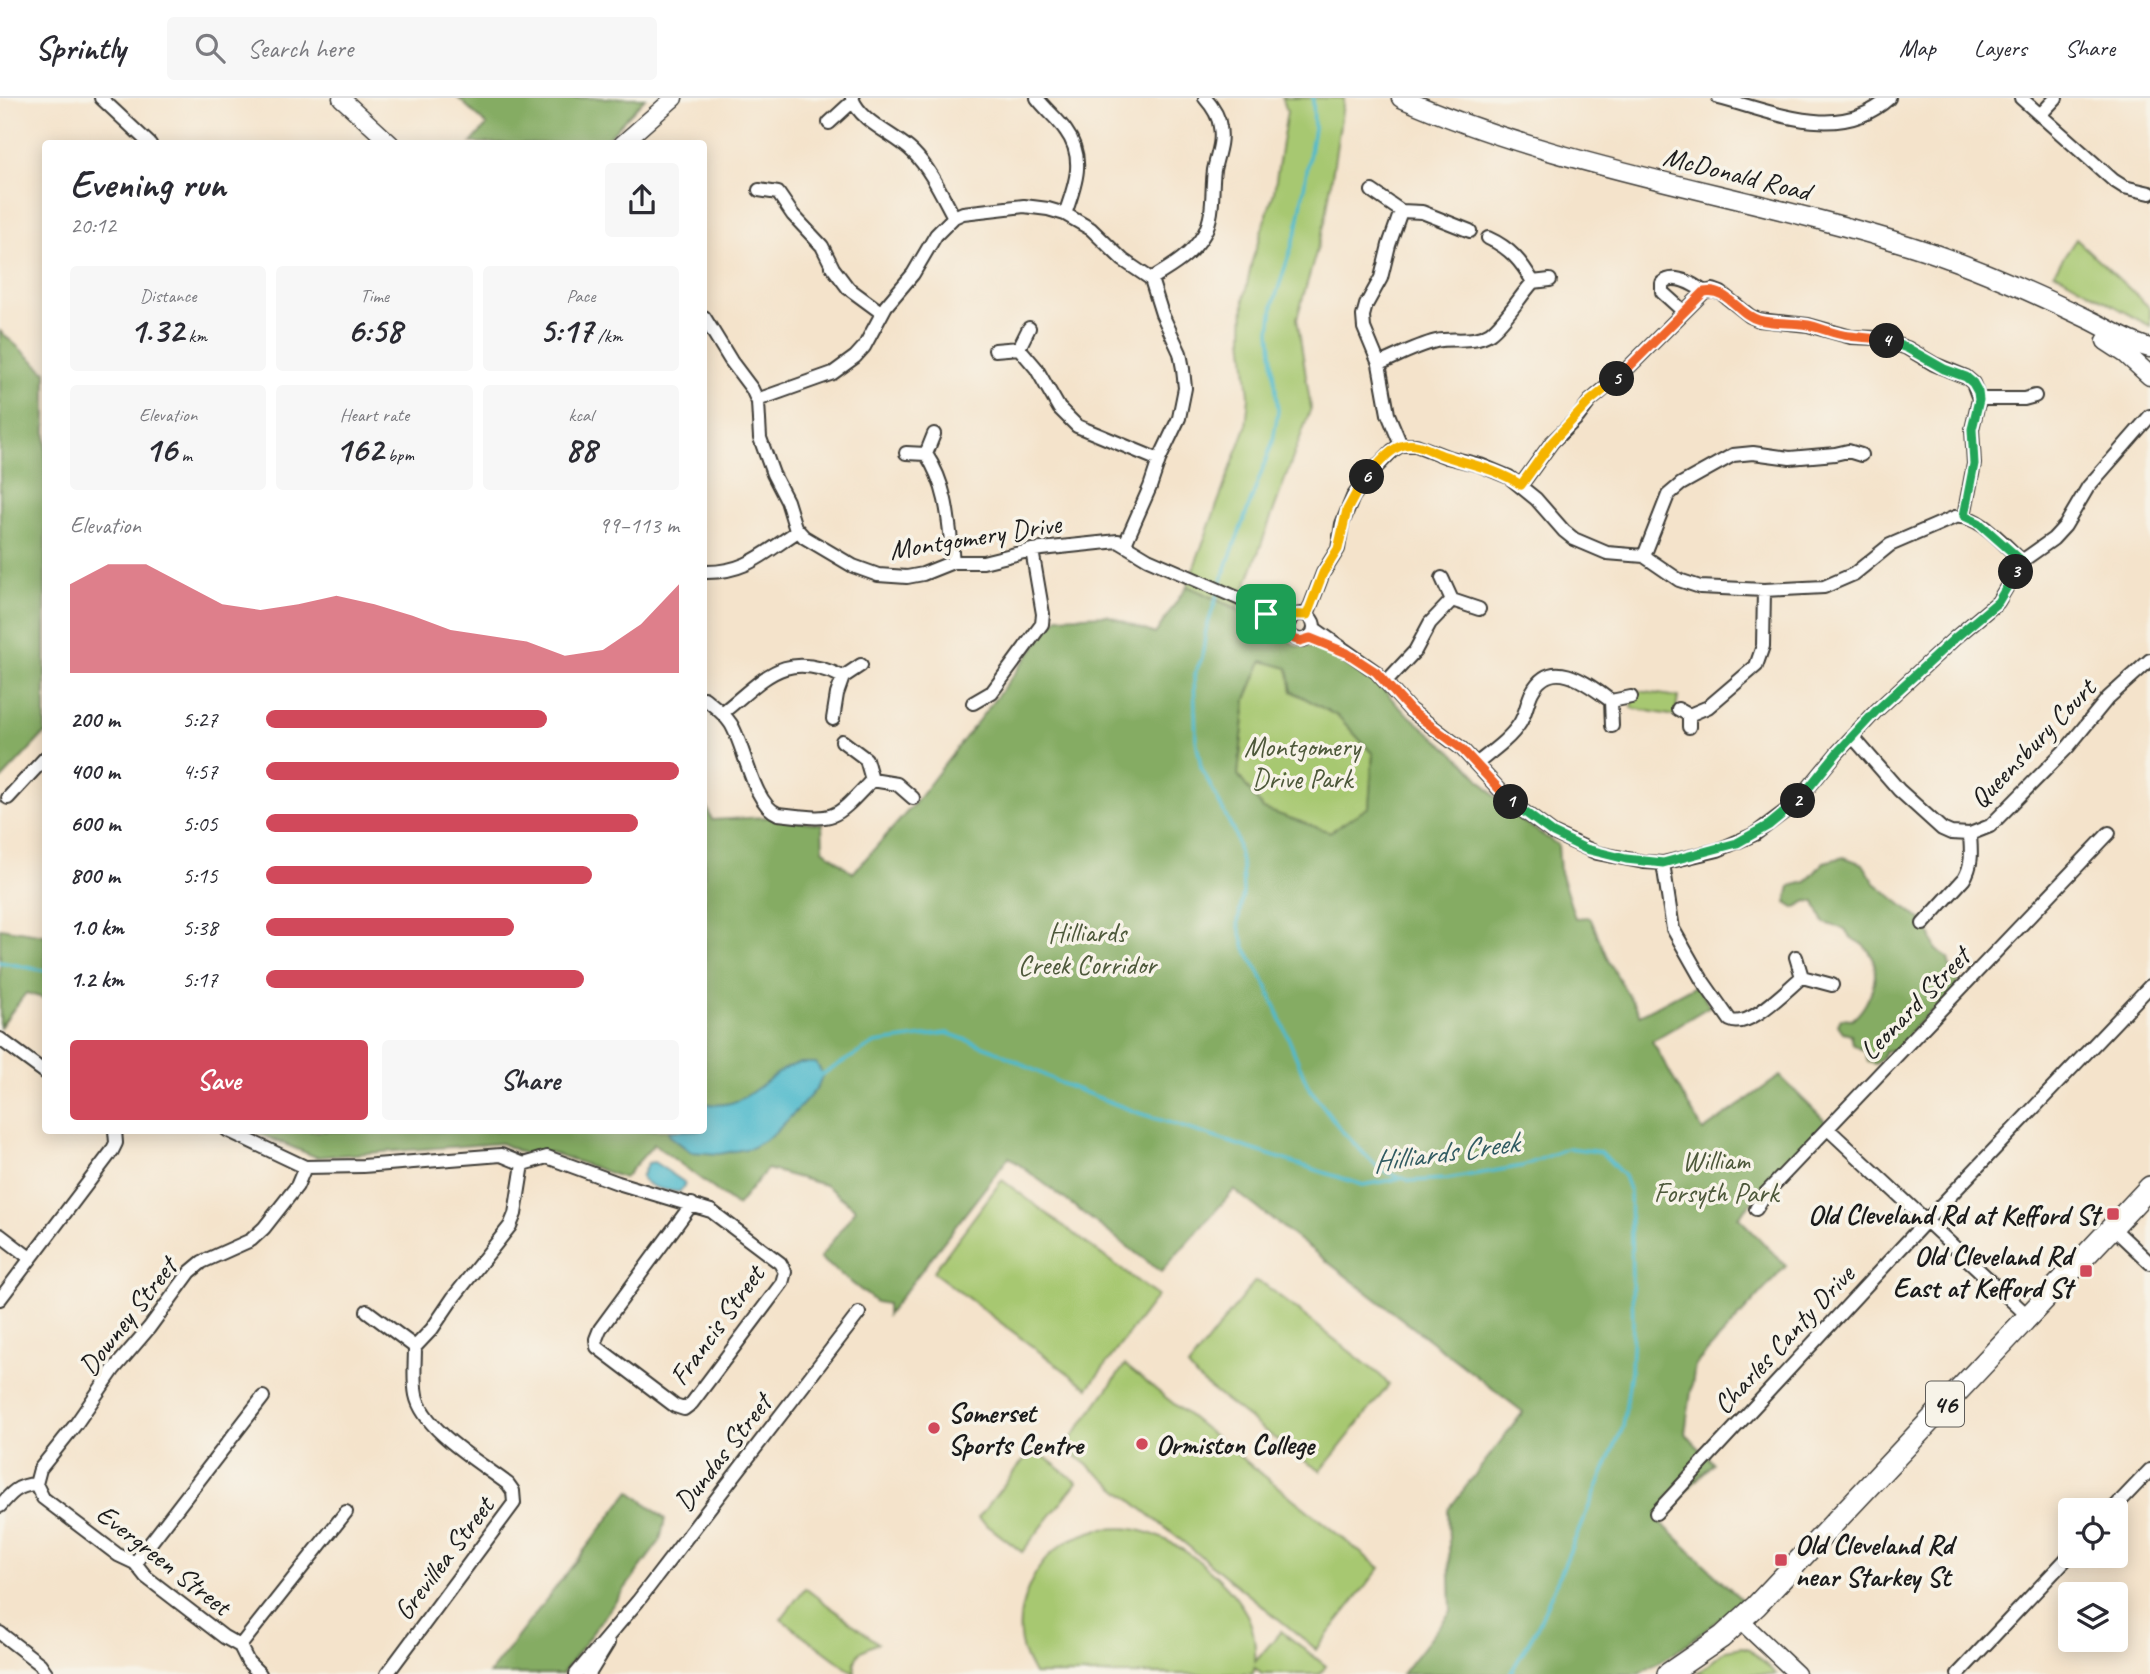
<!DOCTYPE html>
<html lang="en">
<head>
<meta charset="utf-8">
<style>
  :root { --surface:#fff; --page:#f7f7f7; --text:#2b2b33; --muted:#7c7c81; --line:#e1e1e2; --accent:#d1495b }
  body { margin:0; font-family:Caveat,sans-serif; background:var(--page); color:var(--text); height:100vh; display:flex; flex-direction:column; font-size:26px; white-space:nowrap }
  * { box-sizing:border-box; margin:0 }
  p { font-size:23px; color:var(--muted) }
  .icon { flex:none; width:38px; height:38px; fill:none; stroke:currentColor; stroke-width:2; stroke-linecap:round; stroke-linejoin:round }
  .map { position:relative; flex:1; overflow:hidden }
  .drawer { position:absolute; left:42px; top:42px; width:665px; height:994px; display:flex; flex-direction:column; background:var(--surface); border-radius:7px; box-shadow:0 4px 18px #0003 }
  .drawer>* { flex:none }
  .controls { position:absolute; left:2058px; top:1400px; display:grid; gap:14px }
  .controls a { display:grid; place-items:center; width:70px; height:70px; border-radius:7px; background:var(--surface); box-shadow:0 4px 18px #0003; font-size:35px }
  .pin { position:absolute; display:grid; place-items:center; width:60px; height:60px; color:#fff; margin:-30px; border-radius:14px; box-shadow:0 4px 10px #0006 }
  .km { position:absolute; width:35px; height:35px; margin:-18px; border-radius:50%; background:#222; color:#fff; font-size:19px; line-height:35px; text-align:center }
  .round { display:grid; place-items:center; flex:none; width:74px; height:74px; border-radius:7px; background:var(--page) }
  .head { display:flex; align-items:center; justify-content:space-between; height:119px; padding:0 28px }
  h1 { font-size:38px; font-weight:600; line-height:52px }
  .stats { display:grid; grid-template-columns:repeat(3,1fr); gap:10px; height:119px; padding:7px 28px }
  .stats div { display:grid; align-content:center; border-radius:7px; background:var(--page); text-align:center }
  .stats b { font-size:35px; font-weight:600 }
  .stats small { font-size:19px; font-weight:400 }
  .stats p { font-size:19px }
  .chart { height:196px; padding:14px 28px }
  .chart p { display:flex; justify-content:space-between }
  .chart svg { width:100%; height:126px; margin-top:7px; fill:var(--accent); opacity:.7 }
  .primary-button { display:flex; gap:14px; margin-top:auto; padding:14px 28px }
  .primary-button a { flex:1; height:80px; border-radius:7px; background:var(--accent); color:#fff; font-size:28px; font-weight:600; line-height:80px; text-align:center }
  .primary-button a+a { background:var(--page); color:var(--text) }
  ul { padding:0 28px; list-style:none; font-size:23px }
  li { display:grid; grid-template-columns:112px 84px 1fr; align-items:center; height:52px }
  li i { height:18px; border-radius:9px; background:var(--accent) }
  header { display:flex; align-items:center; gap:42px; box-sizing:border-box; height:98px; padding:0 35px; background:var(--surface); border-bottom:2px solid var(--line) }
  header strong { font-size:33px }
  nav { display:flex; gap:38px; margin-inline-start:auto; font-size:24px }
  .search { width:490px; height:63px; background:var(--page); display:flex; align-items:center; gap:18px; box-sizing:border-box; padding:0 24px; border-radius:7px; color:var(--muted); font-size:26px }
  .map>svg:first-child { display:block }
  .green { fill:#a7c871; stroke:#627246; stroke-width:2 }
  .forest { fill:#85ac63; stroke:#506440; stroke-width:2; fill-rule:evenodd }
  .water { fill:#50bacc; stroke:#366b74; stroke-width:2 }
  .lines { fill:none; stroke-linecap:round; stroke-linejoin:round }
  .stream { stroke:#50bacc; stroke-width:3.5 }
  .minor-casing { stroke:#3c3a36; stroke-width:16 }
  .tertiary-casing { stroke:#3c3a36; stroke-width:19 }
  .secondary-casing { stroke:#3c3a36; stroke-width:21 }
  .primary-casing { stroke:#3c3a36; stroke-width:24 }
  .minor { stroke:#fff; stroke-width:12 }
  .tertiary { stroke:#fff; stroke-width:16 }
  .secondary { stroke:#fff; stroke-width:18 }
  .primary { stroke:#fff; stroke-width:21 }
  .split-1-casing { stroke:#fff; stroke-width:14 }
  .split-2-casing { stroke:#fff; stroke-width:14 }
  .split-3-casing { stroke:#fff; stroke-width:14 }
  .split-4-casing { stroke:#fff; stroke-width:14 }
  .split-5-casing { stroke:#fff; stroke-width:14 }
  .split-6-casing { stroke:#fff; stroke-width:14 }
  .split-7-casing { stroke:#fff; stroke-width:14 }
  .split-1 { stroke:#f0652b; stroke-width:9 }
  .split-2 { stroke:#22a559; stroke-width:9 }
  .split-3 { stroke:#22a559; stroke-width:9 }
  .split-4 { stroke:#22a559; stroke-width:9 }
  .split-5 { stroke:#f0652b; stroke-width:9 }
  .split-6 { stroke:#f5b400; stroke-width:9 }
  .split-7 { stroke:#f5b400; stroke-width:9 }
  .poi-dot { fill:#d1495b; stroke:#f7f3e8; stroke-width:2.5 }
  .labels { text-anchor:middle; stroke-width:7; stroke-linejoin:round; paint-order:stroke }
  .shield { fill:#f7f3e8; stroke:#5e5c59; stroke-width:2 }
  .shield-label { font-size:26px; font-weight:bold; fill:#1c1c1c }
  .street-label { font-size:28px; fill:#1c1c1c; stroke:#f7f3e8 }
  .park-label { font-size:28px; fill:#4d583a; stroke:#f7f3e8 }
  .poi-label { font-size:28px; font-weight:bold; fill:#1c1c1c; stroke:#f7f3e8; text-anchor:start }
  .water-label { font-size:30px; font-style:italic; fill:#315b62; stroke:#f7f3e8 }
</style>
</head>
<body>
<header>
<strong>Sprintly</strong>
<div class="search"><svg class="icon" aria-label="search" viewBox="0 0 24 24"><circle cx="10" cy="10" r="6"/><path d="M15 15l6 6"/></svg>Search here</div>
<nav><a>Map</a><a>Layers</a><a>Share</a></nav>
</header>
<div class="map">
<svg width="2150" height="1576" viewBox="0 0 2150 1576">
  <rect width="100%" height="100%" fill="#f7f3e8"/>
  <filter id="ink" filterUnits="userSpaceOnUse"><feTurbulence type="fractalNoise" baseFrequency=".0143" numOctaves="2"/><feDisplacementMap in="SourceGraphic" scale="14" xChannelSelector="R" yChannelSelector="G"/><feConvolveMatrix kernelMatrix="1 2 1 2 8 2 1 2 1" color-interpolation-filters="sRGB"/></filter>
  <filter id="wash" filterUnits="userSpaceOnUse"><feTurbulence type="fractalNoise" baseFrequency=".00686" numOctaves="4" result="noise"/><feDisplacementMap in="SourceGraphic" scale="28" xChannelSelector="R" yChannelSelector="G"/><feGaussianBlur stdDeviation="1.57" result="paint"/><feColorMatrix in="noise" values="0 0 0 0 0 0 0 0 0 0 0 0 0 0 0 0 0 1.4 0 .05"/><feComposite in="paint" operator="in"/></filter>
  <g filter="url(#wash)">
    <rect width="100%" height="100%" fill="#f4e3cb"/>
    <!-- green -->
    <path class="green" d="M1282,0H1344L1325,124L1297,220L1311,310L1238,510L1187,488L1246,329L1249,298L1243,239L1244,201L1252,163L1274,94L1287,13Z
      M2076,141L2150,210V228L2054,174Z
      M1262,563L1288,570L1292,593L1339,619L1373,656L1369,709L1330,734L1263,711L1238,677L1246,601Z
      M1633,592L1678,599L1675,618L1632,610Z
      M1002,1082L1157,1198L1088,1290L933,1174Z
      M1255,1183L1265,1187L1381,1278L1389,1287L1321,1373L1300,1360L1198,1281L1188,1269Z
      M1125,1267L1380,1470L1316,1551L1065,1349Z
      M1033,1350L1077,1384L1022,1454L978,1420Z
      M1099,1431C1110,1431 1122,1429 1132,1431C1174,1437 1227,1480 1247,1517C1254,1530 1256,1549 1255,1564L1281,1533L1326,1568L1320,1576H1262L1254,1570L1253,1576H1034C1031,1570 1027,1563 1024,1556C1010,1516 1032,1464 1068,1443C1077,1438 1089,1435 1099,1431Z
      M805,1490L878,1545C860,1553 853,1554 855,1576L781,1521Z
      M1742,1549L1749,1551L1776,1576H1697L1726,1552Z"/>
    <!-- forest -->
    <path class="forest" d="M458,0H645L602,46L471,45L487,27Z
      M0,233L46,274L45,635L0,683Z
      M1187,488L1268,526L1296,548L1315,549L1358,567L1381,588L1398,608L1463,663L1509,714L1558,747L1560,774L1575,820L1590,819L1609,864L1640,917L1696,887L1710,908L1652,943L1703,1033L1780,978L1827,1025L1738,1119L1786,1168L1695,1267L1685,1335L1713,1365L1658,1422L1743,1503L1676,1554L1639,1576H1402L1451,1513L1448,1412L1523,1314L1234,1092L1161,1174L1009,1059L887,1217V1206L876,1204L820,1160L856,1111L825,1087L767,1071L737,1108L654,1046L624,1080L550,1054L529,1058L501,1045L316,1059L253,1033L704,1032V702L712,722L767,719L822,726L823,751L853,775L914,706L1058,519L1107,517L1155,536ZM1262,563L1288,570L1292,593L1339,619L1373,656L1369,709L1330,734L1263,711L1238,677L1246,601Z
      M1844,759L1863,766L1875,785L1921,822L1931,837L1936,852L1948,860L1950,869L1959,877L1957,889L1947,902L1928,916L1910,934L1907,943L1896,952L1885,953L1882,961L1875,966L1868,964L1865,954L1853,946L1851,936L1843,934L1838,927L1841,920L1853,921C1871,906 1886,867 1864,848C1855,840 1852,844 1845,831L1824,825L1815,804L1807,803L1794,810L1786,805L1790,788L1806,784L1824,764Z
      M0,830L45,837L46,901L26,895L0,929Z
      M630,1393L665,1421L660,1443L562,1576H489Z"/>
    <!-- water -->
    <path class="water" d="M800,965H816L823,976L818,989L803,1006L773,1037L751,1050L719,1056L691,1054L670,1038L668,1033L704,1032V1005C749,1015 763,974 800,965Z
      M654,1064L684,1084L685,1089L679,1094C667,1092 648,1091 641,1079L648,1065Z"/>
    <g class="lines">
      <!-- stream -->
      <path class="stream" d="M1313,0L1314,30L1297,132L1273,207L1270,233L1278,313L1273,343L1227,467L1206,532L1202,560L1194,577L1196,641L1201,669L1235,736L1242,769L1243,795L1238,825L1245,850L1267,888L1308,988L1341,1032L1379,1071L1401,1080
        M0,864L46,873
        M821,977L875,945L947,935L994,952L1060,985L1139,1015L1363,1087L1403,1080L1410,1083L1447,1081L1523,1068L1568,1050L1601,1054L1624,1078L1630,1094L1633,1226L1631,1272L1623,1329L1537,1530L1510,1576"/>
    </g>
  </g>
  <g filter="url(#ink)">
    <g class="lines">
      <!-- minor casing -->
      <g class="minor-casing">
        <path id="minor" d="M101,0L150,46
          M852,0C861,25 895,36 913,54C931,72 942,97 954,119
          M1037,0C1046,12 1058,21 1066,33C1086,60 1075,88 1065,116
          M1719,0C1774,14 1840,45 1889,0
          M2021,0L2113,82L2124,89L2150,95
          M2040,17L2056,0
          M829,25L853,3
          M759,92L778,95L793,117L822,148L833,170L848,190L882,215
          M1372,93L1401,113L1389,147L1381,180L1366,207L1363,218L1364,230L1379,266L1388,316L1401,347
          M1401,113L1422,114L1470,133
          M1488,140C1510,150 1521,163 1533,184
          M1151,181C1171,169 1192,157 1204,136C1215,115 1211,94 1214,72C1217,57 1223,44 1220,29C1219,18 1212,8 1205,0
          M1683,213L1662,194V185C1674,175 1693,186 1704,194L1713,192L1721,195L1750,218L1759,222L1808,227L1851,239L1877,240L1907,250L1934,266L1966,279L1973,285L1979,301L1972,331L1974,366L1964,418
          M704,219L731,263L752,291L758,304L760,340L773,376L787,403L795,429L804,439L853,468L878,477L907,479L923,476L953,464H983L1032,452L1118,443L1148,461L1240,501L1266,516L1288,531
          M1019,250L1029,230
          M995,252L1019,250L1036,270L1059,310L1077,328L1159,362
          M1379,266C1398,258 1416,248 1436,243C1454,239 1473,246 1490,235C1505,224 1520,198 1533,184L1550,182
          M1979,301H2024L2035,298
          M757,302L833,275L855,259L864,249L886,208L913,176L936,137L954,119L963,115L1024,108L1048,111L1065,116L1091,131L1123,162L1151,181L1162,216L1180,255L1183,271L1185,290L1179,320L1159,362L1150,389L1125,446
          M934,336L926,356C948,389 949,425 953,464
          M906,355L926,356
          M1521,387L1552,344L1578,319L1590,303L1624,274L1704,194
          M1644,458L1668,397L1681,386L1733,357L1753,355L1790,360L1835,356L1848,353L1861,357
          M704,474C746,475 764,455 798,433
          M1442,480L1452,502
          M1288 529a13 13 0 1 1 26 0a13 13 0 1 1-26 0Z
          M1307,517L1323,475L1338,451L1342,426L1353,399L1369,377L1392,353L1401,347H1416L1447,359L1480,367L1509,379L1536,401L1564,433L1574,441L1607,455L1644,458L1679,482L1700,489L1764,492L1824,489L1854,476L1890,447L1955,419C1980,416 2004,447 2022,463
          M1315,531L1376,574L1410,612L1462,651L1511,704L1553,735L1597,755L1644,764L1663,765L1718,752L1755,736L1795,706L1837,655L1876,613L1955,540L1998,504L2022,463L2053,441L2065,428L2088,389L2150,318
          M1386,584L1415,553L1430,525L1452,502L1479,511
          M704,600C714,608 724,615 731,626C745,649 753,706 778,716C837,722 831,725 872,682L866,661L842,643
          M1611,603L1612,628
          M973,605L992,594L1042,526L1043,516L1032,452
          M1678,611L1689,617V629
          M722,615C765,581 784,550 843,579L861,567
          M1689,617L1708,609L1756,568L1763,548L1764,492
          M833,621L837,596L843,579
          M1853,639L1899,692L1942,731L1951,735L1970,736L1990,728L2068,649L2108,600L2150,562
          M1476,666C1491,654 1510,641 1520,625C1526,615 1527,604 1532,594C1552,556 1589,587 1611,603L1631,599
          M872,682L897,686L913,700
          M8,700L46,659
          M1663,765L1673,831L1702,882L1730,922C1749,932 1787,891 1802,879L1832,887
          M1923,826L1964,781C1973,766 1971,753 1970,736
          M1796,859L1802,879
          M0,941L46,975
          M1828,1031L2028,1218
          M227,1032L305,1069L363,1068L501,1057L523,1066L547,1059L618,1085L711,1113L780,1165L785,1174L782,1185L692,1305L684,1311L675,1308L597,1249L596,1241L600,1231L692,1106
          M1756,1111L1765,1096L2109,735
          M2112,1129L2150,1165
          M0,1137L30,1160
          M0,1201L112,1053L116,1045L115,1032
          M367,1213L415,1249
          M36,1386L43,1400L118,1457L135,1465L146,1479L224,1539L240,1548L248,1564L260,1576
          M0,1408C11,1395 18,1387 36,1386L40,1371L76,1326L114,1271L149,1230L190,1174L202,1164L251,1142L264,1130L297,1088L305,1069
          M2112,1412L2150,1372
          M1656,1415L1926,1123L2150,888
          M135,1465L263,1299
          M0,1535L40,1566L47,1576
          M240,1548L346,1414
          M387,1576L514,1405L513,1393L508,1386C481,1365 423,1332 416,1297C413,1282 415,1264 415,1249L432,1231L453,1200L510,1128L515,1116L523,1066
          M576,1576L638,1503L859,1215
          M589,1576L608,1545
          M1958,1576L2070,1457"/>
      </g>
      <!-- tertiary casing -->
      <g class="tertiary-casing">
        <path id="tertiary" d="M341,0L391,46
          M622,46L674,0
          M1741,1523L1797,1576"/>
      </g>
      <!-- secondary casing -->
      <g class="secondary-casing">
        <path id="secondary" d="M1401,0C1564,72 1742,95 1911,148C1972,167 2030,193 2088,221C2109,231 2127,244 2150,250
          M2106,243L2126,256L2150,278"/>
      </g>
      <!-- primary casing -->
      <g class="primary-casing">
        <path id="primary" d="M1668,1576L1722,1539L1756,1508L2150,1089"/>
      </g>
      <!-- minor -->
      <use href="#minor" class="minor"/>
      <!-- tertiary -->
      <use href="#tertiary" class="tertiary"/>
      <!-- secondary -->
      <use href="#secondary" class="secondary"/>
      <!-- primary -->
      <use href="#primary" class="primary"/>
    </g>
  </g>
  <g class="lines" filter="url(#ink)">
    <!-- split-1 casing -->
    <g class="split-1-casing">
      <path id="split-1" d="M1266,516L1288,531L1294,541L1300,543L1310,540L1347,555L1376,574L1410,612L1462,651L1511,704"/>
    </g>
    <!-- split-2 casing -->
    <g class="split-2-casing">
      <path id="split-2" d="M1511,704L1553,735L1586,751L1626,761L1663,765L1737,745L1769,727L1798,703"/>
    </g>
    <!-- split-3 casing -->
    <g class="split-3-casing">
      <path id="split-3" d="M1798,703L1837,655L1876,613L1955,540L1998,504L2016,474"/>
    </g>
    <!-- split-4 casing -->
    <g class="split-4-casing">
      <path id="split-4" d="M1887,243L1907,250L1944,271L1966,279L1973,285L1978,294L1979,302L1972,331L1974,366L1964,418L1979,425L2022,463L2016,474"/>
    </g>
    <!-- split-5 casing -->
    <g class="split-5-casing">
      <path id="split-5" d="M1617,281L1704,194C1729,190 1737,216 1759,222C1775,226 1792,224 1808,227C1822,230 1835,237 1850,238C1863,240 1875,239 1887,243"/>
    </g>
    <!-- split-6 casing -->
    <g class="split-6-casing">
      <path id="split-6" d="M1367,379C1377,368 1390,350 1404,347C1419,344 1431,354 1445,358C1472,367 1497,371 1521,387L1552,344L1590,303L1617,281"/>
    </g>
    <!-- split-7 casing -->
    <g class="split-7-casing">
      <path id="split-7" d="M1266,516L1307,517L1323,475L1338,451L1347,412L1360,388L1367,379"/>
    </g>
    <!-- split-1 -->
    <use href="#split-1" class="split-1"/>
    <!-- split-2 -->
    <use href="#split-2" class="split-2"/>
    <!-- split-3 -->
    <use href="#split-3" class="split-3"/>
    <!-- split-4 -->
    <use href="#split-4" class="split-4"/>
    <!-- split-5 -->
    <use href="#split-5" class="split-5"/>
    <!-- split-6 -->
    <use href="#split-6" class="split-6"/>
    <!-- split-7 -->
    <use href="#split-7" class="split-7"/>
  </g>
  <!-- markers -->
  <g class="poi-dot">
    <rect x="2106" y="1109" width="14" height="14" rx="3.5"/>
    <rect x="2079" y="1166" width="14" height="14" rx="3.5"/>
    <circle cx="934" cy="1330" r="7"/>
    <circle cx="1142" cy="1346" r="7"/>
    <rect x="1774" y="1455" width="14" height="14" rx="3.5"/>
  </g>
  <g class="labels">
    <!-- shield labels -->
    <rect class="shield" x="1926" y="1283.5" width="38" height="45" rx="5"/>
    <g class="shield-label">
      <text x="1945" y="1315">46</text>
    </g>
    <!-- street labels -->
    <g class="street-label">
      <text transform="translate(1737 75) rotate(14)" y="10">McDonald Road</text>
      <text transform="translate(975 438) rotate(-9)" y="10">Montgomery Drive</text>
      <text transform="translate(2032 645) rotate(-46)" y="10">Queensbury Court</text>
      <text transform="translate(1914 905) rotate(-46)" y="10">Leonard Street</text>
      <text transform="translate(127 1218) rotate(-52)" y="10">Downey Street</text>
      <text transform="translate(716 1227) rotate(-54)" y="10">Francis Street</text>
      <text transform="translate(1783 1241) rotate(-47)" y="10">Charles Canty Drive</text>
      <text transform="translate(722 1354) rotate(-52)" y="10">Dundas Street</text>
      <text transform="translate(443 1460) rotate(-53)" y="10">Grevillea Street</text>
      <text transform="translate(164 1461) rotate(38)" y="10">Evergreen Street</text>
    </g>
    <!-- park labels -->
    <g class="park-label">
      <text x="1302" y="658">Montgomery<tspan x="1302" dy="32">Drive Park</tspan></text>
      <text x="1087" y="844">Hilliards<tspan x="1087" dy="32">Creek Corridor</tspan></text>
      <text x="1716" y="1072">William<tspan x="1716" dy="32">Forsyth Park</tspan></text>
    </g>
    <!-- poi labels -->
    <g class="poi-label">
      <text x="2099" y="1126" text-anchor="end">Old Cleveland Rd at Kefford St</text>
      <text x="2072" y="1167" text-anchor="end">Old Cleveland Rd<tspan x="2072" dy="32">East at Kefford St</tspan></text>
      <text x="948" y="1324">Somerset<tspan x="948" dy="32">Sports Centre</tspan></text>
      <text x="1156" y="1356">Ormiston College</text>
      <text x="1795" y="1456">Old Cleveland Rd<tspan x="1795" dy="32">near Starkey St</tspan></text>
    </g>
    <!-- water labels -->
    <g class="water-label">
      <text transform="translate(1445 1054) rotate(-8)" y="10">Hilliards Creek</text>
    </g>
  </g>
</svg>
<div class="controls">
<a><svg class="icon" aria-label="locate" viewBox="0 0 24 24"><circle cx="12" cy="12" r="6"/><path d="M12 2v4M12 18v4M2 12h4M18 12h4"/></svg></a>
<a><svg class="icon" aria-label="layers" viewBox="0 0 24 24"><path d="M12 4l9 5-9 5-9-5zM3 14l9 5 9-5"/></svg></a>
</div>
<div class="pin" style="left:1266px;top:516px;background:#1e9e55"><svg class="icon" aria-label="arrive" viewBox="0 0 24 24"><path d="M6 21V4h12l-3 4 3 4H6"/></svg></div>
<b class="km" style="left:1511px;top:704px">1</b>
<b class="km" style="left:1798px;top:703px">2</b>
<b class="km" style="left:2016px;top:474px">3</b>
<b class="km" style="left:1887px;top:243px">4</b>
<b class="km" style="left:1617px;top:281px">5</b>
<b class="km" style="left:1367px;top:379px">6</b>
<section class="drawer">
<div class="head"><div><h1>Evening run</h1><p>20:12</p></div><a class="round"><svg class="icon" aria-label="share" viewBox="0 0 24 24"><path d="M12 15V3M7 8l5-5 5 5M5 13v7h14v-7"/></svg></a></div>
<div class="stats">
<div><p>Distance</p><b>1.32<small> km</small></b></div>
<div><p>Time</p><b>6:58</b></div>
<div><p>Pace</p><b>5:17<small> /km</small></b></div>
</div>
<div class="stats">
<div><p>Elevation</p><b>16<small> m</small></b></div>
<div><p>Heart rate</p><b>162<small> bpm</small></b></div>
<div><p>kcal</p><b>88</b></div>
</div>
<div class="chart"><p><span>Elevation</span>99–113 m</p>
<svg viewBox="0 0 160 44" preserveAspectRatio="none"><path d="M0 44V13L10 6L20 6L30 13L40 20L50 22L60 20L70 17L80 20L90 24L100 29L110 31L120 33L130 38L140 36L150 27L160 13V44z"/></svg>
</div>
<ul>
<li><b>200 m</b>5:27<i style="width:68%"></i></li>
<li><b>400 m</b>4:57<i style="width:100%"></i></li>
<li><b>600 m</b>5:05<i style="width:90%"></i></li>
<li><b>800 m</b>5:15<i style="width:79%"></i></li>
<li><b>1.0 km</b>5:38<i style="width:60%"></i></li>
<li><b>1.2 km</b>5:17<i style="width:77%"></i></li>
</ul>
<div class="primary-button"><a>Save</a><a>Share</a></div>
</section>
</div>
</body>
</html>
